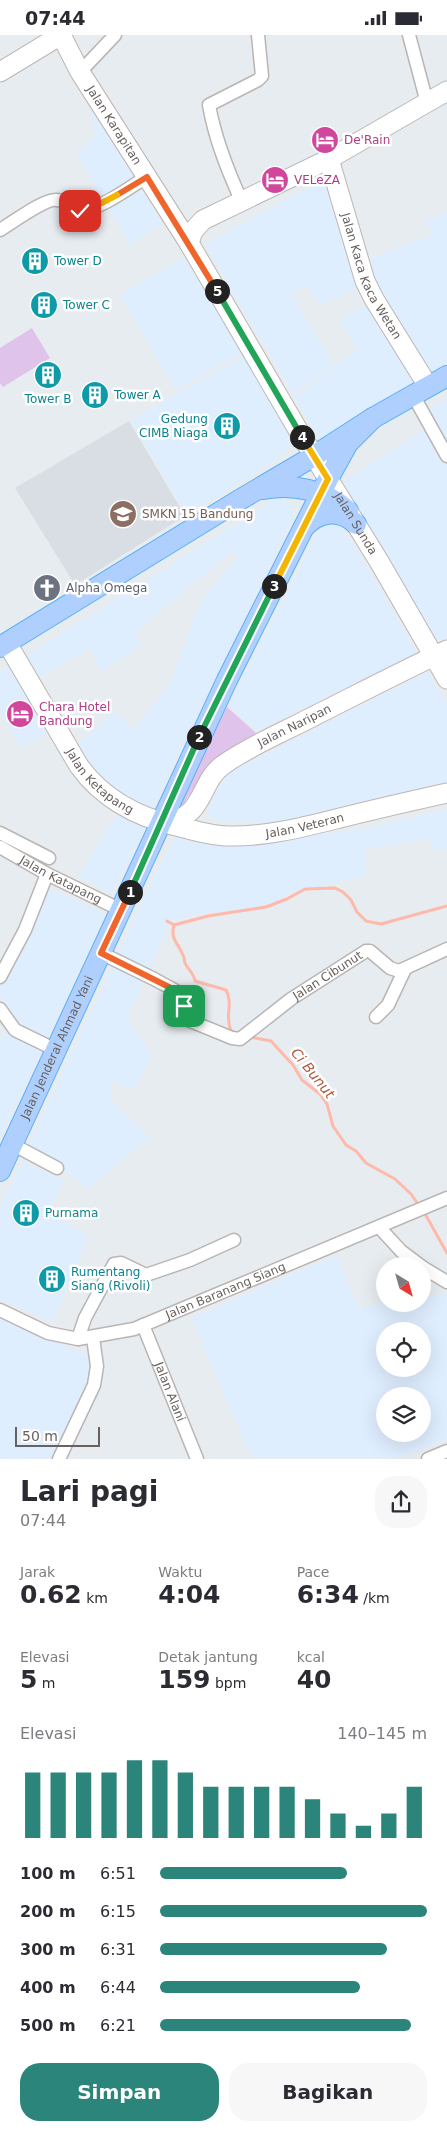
<!DOCTYPE html>
<html lang="id">
<head>
<meta charset="utf-8">
<style>
  :root { --surface:#fff; --page:#f7f7f7; --text:#2b2b33; --muted:#7c7c81; --accent:#2b857a }
  body { margin:0; font-family:"DejaVu Sans",sans-serif; background:var(--page); color:var(--text); height:100vh; display:flex; flex-direction:column; font-size:19px; white-space:nowrap }
  * { box-sizing:border-box; margin:0 }
  p { font-size:16px; color:var(--muted) }
  .icon { flex:none; width:28px; height:28px; fill:none; stroke:currentColor; stroke-width:2; stroke-linecap:round; stroke-linejoin:round }
  .map { position:relative; height:1424px; overflow:hidden }
  .side { display:flex; flex-direction:column; background:var(--surface); flex:1 }
  .side>* { flex:none }
  .needle { width:32px; rotate:143deg }
  .buttons { position:absolute; left:376px; top:1222px; display:grid; gap:10px }
  .buttons a { display:grid; place-items:center; width:55px; height:55px; border-radius:50%; background:var(--surface); box-shadow:0 5px 20px #0002; font-size:25px }
  .scale { position:absolute; left:15px; bottom:12px; width:85px; box-sizing:border-box; padding-left:5px; border:2px solid #68615e; border-top:0; font-size:14px; line-height:18px; white-space:nowrap; color:#68615e; -webkit-text-stroke:4px #fff; paint-order:stroke }
  .pin { position:absolute; display:grid; place-items:center; width:42px; height:42px; color:#fff; margin:-21px; border-radius:10px; box-shadow:0 2px 8px #0006 }
  .km { position:absolute; width:25px; height:25px; margin:-12px; border-radius:50%; background:#222; color:#fff; font-size:14px; line-height:25px; text-align:center }
  .round { display:grid; place-items:center; flex:none; width:52px; height:52px; border-radius:20px; background:var(--page) }
  .overview { display:flex; align-items:center; justify-content:space-between; height:85px; padding:0 20px }
  h1 { font-size:28px; font-weight:700; line-height:38px }
  .figures { display:grid; grid-template-columns:repeat(3,1fr); gap:8px; height:85px; padding:5px 20px }
  .figures div { display:grid; align-content:center }
  .figures b { font-size:25px; font-weight:700 }
  .figures small { font-size:14px; font-weight:400 }
  .figures p { font-size:14px }
  .chart { height:140px; padding:10px 20px }
  .chart p { display:flex; justify-content:space-between }
  .chart svg { width:100%; height:90px; margin-top:5px; stroke:var(--accent); stroke-width:6 }
  .button { display:flex; gap:10px; margin-top:auto; padding:10px 20px }
  .button a { flex:1; height:58px; border-radius:20px; background:var(--accent); color:#fff; font-size:20px; font-weight:700; line-height:58px; text-align:center }
  .button a+a { background:var(--page); color:var(--text) }
  ul { padding:0 20px; list-style:none; font-size:16px }
  li { display:grid; grid-template-columns:80px 60px 1fr; align-items:center; height:38px }
  li i { height:12px; border-radius:6px; background:var(--accent) }
  .status { display:flex; justify-content:space-between; align-items:center; height:35px; padding:0 25px; background:var(--surface); direction:ltr }
  .status svg { height:14px; fill:currentColor }
  .map>svg:first-child { display:block }
  .commercial { fill:#dfeeff; fill-rule:evenodd }
  .education { fill:#d8dee3 }
  .green { fill:#e0c3ea }
  .lines { fill:none; stroke-linecap:round; stroke-linejoin:round }
  .stream { stroke:#ffb9aa; stroke-width:3 }
  .street-casing { stroke:#bab5b2; stroke-width:15 }
  .secondary-casing { stroke:#bcb7b3; stroke-width:21 }
  .primary-casing { stroke:#58affa; stroke-width:22 }
  .street { stroke:#fff; stroke-width:12 }
  .secondary { stroke:#fff; stroke-width:19 }
  .primary { stroke:#afd0ff; stroke-width:20 }
  .split-1-casing { stroke:#fff; stroke-width:10 }
  .split-2-casing { stroke:#fff; stroke-width:10 }
  .split-3-casing { stroke:#fff; stroke-width:10 }
  .split-4-casing { stroke:#fff; stroke-width:10 }
  .split-5-casing { stroke:#fff; stroke-width:10 }
  .split-6-casing { stroke:#fff; stroke-width:10 }
  .split-7-casing { stroke:#fff; stroke-width:10 }
  .split-1 { stroke:#f0652b; stroke-width:6 }
  .split-2 { stroke:#22a559; stroke-width:6 }
  .split-3 { stroke:#22a559; stroke-width:6 }
  .split-4 { stroke:#f5b400; stroke-width:6 }
  .split-5 { stroke:#22a559; stroke-width:6 }
  .split-6 { stroke:#f0652b; stroke-width:6 }
  .split-7 { stroke:#f5b400; stroke-width:6 }
  .labels { text-anchor:middle; stroke-width:5; stroke-linejoin:round; paint-order:stroke }
  .street-label { font-size:12px; fill:#68615e; stroke:#fff }
  .hotel-label { font-size:12px; fill:#b23c85; stroke:#fff; text-anchor:start }
  .culture-label { font-size:12px; fill:#0d838f; stroke:#fff; text-anchor:start }
  .education-label { font-size:12px; fill:#785e54; stroke:#fff; text-anchor:start }
  .worship-label { font-size:12px; fill:#5b616d; stroke:#fff; text-anchor:start }
  .water-label { font-size:14px; font-style:italic; fill:#af593c; stroke:#fff }
</style>
</head>
<body>
<div class="status"><b>07:44</b><svg viewBox="0 0 49 12"><path d="M0 12V9h3v3zM5 12V6h3v6zM10 12V3h3v9zM15 12V0h3v12zM26 1h20v11H26zM47 4h2v5h-2z"/></svg></div>
<div class="map">
<svg width="447" height="1424" viewBox="0 0 447 1424">
  <rect width="100%" height="100%" fill="#e7ecf1"/>
  <!-- commercial -->
  <path class="commercial" d="M91,74L162,188L130,209L76,117L95,102Z
    M333,140L361,250L321,271L307,250L292,258L332,330L293,359L205,209Z
    M447,178V326L429,339L384,269L368,223L432,201L427,185Z
    M184,222L242,318L176,354L120,260Z
    M365,270L419,351L323,411L294,363L334,330L358,316L341,286Z
    M244,321L288,395L289,410L278,424L186,480L131,385Z
    M447,365V410L429,375Z
    M429,393L447,425V603L436,608L341,447Z
    M280,461L289,467L295,479L149,779L114,756L76,711L115,677L133,695L169,651L201,566L238,522L231,517L135,597L142,610L102,636L89,614L36,644L23,623Z
    M330,489L341,493L356,514L417,618L257,696L229,669L321,492Z
    M13,629L50,696L21,713L0,676V637Z
    M427,637L447,670V748L424,756L271,788L218,786L207,778L219,745L239,732Z
    M447,774V813L434,816L431,802L365,815V841L284,858L282,870L200,878L170,886L159,913L127,983L152,1020L134,1055L113,1046L110,1064L149,1102L89,1153L28,1112L157,835L175,803L190,799L247,808L369,793Z
    M120,775L148,787L112,858L78,841Z
    M46,851L105,879L46,1007L23,993L0,962V949Z
    M6,994L41,1016L0,1103V1005Z
    M22,1127L64,1144L48,1178L88,1201L53,1287L0,1264V1171Z
    M337,1220L359,1274L385,1268L422,1269L423,1262L447,1259V1404L398,1423H251L192,1283ZM385,1296H422V1334H385ZM385,1361H422V1399H385Z
    M0,1280L80,1318L101,1311L106,1334L66,1423L0,1424Z"/>
  <!-- education -->
  <path class="education" d="M129,386L185,481L75,550L15,453Z"/>
  <!-- green -->
  <path class="green" d="M32,293L50,323L3,352L0,348V313Z
    M227,672L256,698C227,715 198,742 182,772L177,770Z"/>
  <g class="lines">
    <!-- stream -->
    <path class="stream" d="M167,886L174,890L208,881L266,872L287,864L305,854L335,853L343,857L351,865L357,877L366,886L381,889L447,871
      M174,890C170,904 178,908 183,920C185,923 184,926 185,928C188,935 194,938 195,946L226,955C234,971 224,979 231,996L234,997
      M250,1002L271,1006L293,1030L302,1045L320,1059L327,1069L333,1091L346,1110L356,1116L366,1128L395,1144L411,1159L420,1172
      M424,1177L447,1218"/>
    <!-- street casing -->
    <g class="street-casing">
      <g id="street">
        <path d="M409,0L427,68"/>
        <path d="M80,37L115,0"/>
        <path d="M241,165C227,134 215,104 209,70L258,45L262,41L258,0"/>
        <path d="M0,195C12,188 45,163 57,165C66,166 72,176 82,175C102,174 129,152 147,142"/>
        <path d="M413,360L447,421"/>
        <path d="M0,798L49,823"/>
        <path id="s1" d="M0,812L47,839L121,875"/>
        <path id="s2" d="M101,918L154,944L178,957L188,985L232,1003L240,1004L291,964L366,916H370L390,933L399,936L447,914"/>
        <path d="M0,942L25,895L47,839"/>
        <path d="M0,974L15,995L56,1015"/>
        <path d="M376,982L388,970L405,934"/>
        <path d="M12,1109L57,1133"/>
        <path d="M379,1192L401,1216L421,1231"/>
        <path d="M422,1232L447,1247"/>
        <path id="s3" d="M0,1275L48,1298L78,1304L134,1294L447,1163"/>
        <path id="s4" d="M143,1290L197,1424"/>
        <path d="M78,1304L85,1283L114,1229L121,1228L146,1240L190,1225L234,1205"/>
        <path d="M59,1424L94,1350L97,1331L93,1303"/>
        <path d="M428,1424L447,1416"/>
      </g>
    </g>
    <!-- secondary casing -->
    <g class="secondary-casing">
      <g id="secondary">
        <path id="s5" d="M0,37L61,0L80,37L189,208L298,395L380,528L447,644"/>
        <path id="s6" d="M329,124L365,246L374,264L428,351"/>
        <path d="M189,208L193,196L203,185L329,124L447,56"/>
        <path id="s7" d="M7,608L79,731C103,764 137,782 176,791C193,795 211,801 228,801C266,802 304,792 340,783C376,774 411,766 447,758"/>
        <path id="s8" d="M163,788C206,783 198,748 223,730C251,710 284,697 314,681C358,659 402,636 447,615"/>
      </g>
    </g>
    <!-- primary casing -->
    <g class="primary-casing">
      <g id="primary">
        <path d="M263,454C293,448 326,455 348,476"/>
        <path d="M304,492C319,476 340,473 356,489"/>
        <path d="M0,612L241,464L314,421L373,383L447,341"/>
        <path id="s9" d="M0,1136L227,645L328,444L348,408L373,383"/>
      </g>
    </g>
    <!-- street -->
    <use href="#street" class="street"/>
    <!-- secondary -->
    <use href="#secondary" class="secondary"/>
    <!-- primary -->
    <use href="#primary" class="primary"/>
  </g>
  <g class="lines">
    <!-- split-1 casing -->
    <g class="split-1-casing">
      <path id="split-1" d="M130,857L101,918L171,953L178,958L184,971"/>
    </g>
    <!-- split-2 casing -->
    <g class="split-2-casing">
      <path id="split-2" d="M130,857L199,702"/>
    </g>
    <!-- split-3 casing -->
    <g class="split-3-casing">
      <path id="split-3" d="M199,702L274,551"/>
    </g>
    <!-- split-4 casing -->
    <g class="split-4-casing">
      <path id="split-4" d="M274,551L328,444L302,402"/>
    </g>
    <!-- split-5 casing -->
    <g class="split-5-casing">
      <path id="split-5" d="M217,256L302,402"/>
    </g>
    <!-- split-6 casing -->
    <g class="split-6-casing">
      <path id="split-6" d="M117,160L147,142L217,256"/>
    </g>
    <!-- split-7 casing -->
    <g class="split-7-casing">
      <path id="split-7" d="M80,176L92,173L117,160"/>
    </g>
    <!-- split-1 -->
    <use href="#split-1" class="split-1"/>
    <!-- split-2 -->
    <use href="#split-2" class="split-2"/>
    <!-- split-3 -->
    <use href="#split-3" class="split-3"/>
    <!-- split-4 -->
    <use href="#split-4" class="split-4"/>
    <!-- split-5 -->
    <use href="#split-5" class="split-5"/>
    <!-- split-6 -->
    <use href="#split-6" class="split-6"/>
    <!-- split-7 -->
    <use href="#split-7" class="split-7"/>
  </g>
  <!-- icons -->
  <defs>
    <g id="hotel-disc" transform="scale(1.4375)"><circle r="9.5" fill="#d1479c" stroke="#fff"/><path d="M-6-4.5h1.5V1H6V5H4.5V3h-9V5H-6ZM-4 0a1.8 1.8 0 1 1 3.6 0ZM.5 0V-2.5h3Q6-2.5 6 0Z" fill="#fff"/></g>
    <g id="building-disc" transform="scale(1.4375)"><circle r="9.5" fill="#0f9aa8" stroke="#fff"/><path d="M-4-6H4V6H1V3H-1V6H-4ZM-2.5-4.3h1.7v1.8h-1.7ZM.8-4.3h1.7v1.8H.8ZM-2.5-1h1.7V.8h-1.7ZM.8-1h1.7V.8H.8Z" fill="#fff"/></g>
    <g id="school-disc" transform="scale(1.4375)"><circle r="9.5" fill="#8d6e63" stroke="#fff"/><path d="M0-5L7-2L0 1L-7-2ZM-4 1L0 2.5L4 1V4Q0 6-4 4Z" fill="#fff"/></g>
    <g id="church-disc" transform="scale(1.4375)"><circle r="9.5" fill="#6b7280" stroke="#fff"/><path d="M-1.2-6h2.4v3.5h3.3v2.4h-3.3V6h-2.4V-.1h-3.3v-2.4h3.3Z" fill="#fff"/></g>
  </defs>
  <g fill-rule="evenodd">
    <use href="#hotel-disc" x="325" y="105"/>
    <use href="#hotel-disc" x="275" y="145"/>
    <use href="#building-disc" x="35" y="226"/>
    <use href="#building-disc" x="44" y="270"/>
    <use href="#building-disc" x="48" y="340"/>
    <use href="#building-disc" x="95" y="360"/>
    <use href="#building-disc" x="227" y="391"/>
    <use href="#school-disc" x="123" y="479"/>
    <use href="#church-disc" x="47" y="553"/>
    <use href="#hotel-disc" x="20" y="679"/>
    <use href="#building-disc" x="26" y="1178"/>
    <use href="#building-disc" x="52" y="1244"/>
  </g>
  <g class="labels">
    <!-- street labels -->
    <g class="street-label">
      <text dy="4" stroke="none"><textPath href="#s5" startOffset="176">Jalan Karapitan</textPath></text>
      <text dy="4" stroke="none"><textPath href="#s6" startOffset="125">Jalan Kaca Kaca Wetan</textPath></text>
      <text dy="4" stroke="none"><textPath href="#s5" startOffset="642">Jalan Sunda</textPath></text>
      <text dy="4" stroke="none"><textPath href="#s8" startOffset="169">Jalan Naripan</textPath></text>
      <text dy="4" stroke="none"><textPath href="#s7" startOffset="168">Jalan Ketapang</textPath></text>
      <text dy="4" stroke="none"><textPath href="#s7" startOffset="390">Jalan Veteran</textPath></text>
      <text dy="4" stroke="none"><textPath href="#s1" startOffset="69">Jalan Katapang</textPath></text>
      <text dy="4" stroke="none"><textPath href="#s2" startOffset="280">Jalan Cibunut</textPath></text>
      <text dy="4" stroke="none"><textPath href="#s9" startOffset="136">Jalan Jenderal Ahmad Yani</textPath></text>
      <text dy="4" stroke="none"><textPath href="#s3" startOffset="240">Jalan Baranang Siang</textPath></text>
      <text dy="4" stroke="none"><textPath href="#s4" startOffset="72">Jalan Alani</textPath></text>
    </g>
    <!-- hotel labels -->
    <g class="hotel-label">
      <text x="344" y="109">De'Rain</text>
      <text x="294" y="149">VELeZA</text>
      <text x="39" y="676">Chara Hotel<tspan x="39" dy="14">Bandung</tspan></text>
    </g>
    <!-- culture labels -->
    <g class="culture-label">
      <text x="54" y="230">Tower D</text>
      <text x="63" y="274">Tower C</text>
      <text x="114" y="364">Tower A</text>
      <text x="48" y="368" text-anchor="middle">Tower B</text>
      <text x="208" y="388" text-anchor="end">Gedung<tspan x="208" dy="14">CIMB Niaga</tspan></text>
      <text x="45" y="1182">Purnama</text>
      <text x="71" y="1241">Rumentang<tspan x="71" dy="14">Siang (Rivoli)</tspan></text>
    </g>
    <!-- education labels -->
    <g class="education-label">
      <text x="142" y="483">SMKN 15 Bandung</text>
    </g>
    <!-- worship labels -->
    <g class="worship-label">
      <text x="66" y="557">Alpha Omega</text>
    </g>
    <!-- water labels -->
    <g class="water-label">
      <text transform="translate(313 1038) rotate(51)" y="5">Ci Bunut</text>
    </g>
  </g>
</svg>
<div class="buttons">
<a><svg class="needle" viewBox="-14 -14 28 28"><path d="M0-13l5 13h-10z" fill="#e53935"/><path d="M0 13l5-13h-10z" fill="#7c7c81"/></svg></a>
<a><svg class="icon" aria-label="locate" viewBox="0 0 24 24"><circle cx="12" cy="12" r="6"/><path d="M12 2v4M12 18v4M2 12h4M18 12h4"/></svg></a>
<a><svg class="icon" aria-label="layers" viewBox="0 0 24 24"><path d="M12 4l9 5-9 5-9-5zM3 14l9 5 9-5"/></svg></a>
</div>
<div class="scale">50 m</div>
<div class="pin" style="left:184px;top:971px;background:#1e9e55"><svg class="icon" aria-label="arrive" viewBox="0 0 24 24"><path d="M6 21V4h12l-3 4 3 4H6"/></svg></div>
<div class="pin" style="left:80px;top:176px;background:#d93025"><svg class="icon" aria-label="check" viewBox="0 0 24 24"><path d="M5 12l5 5 9-10"/></svg></div>
<b class="km" style="left:130px;top:857px">1</b>
<b class="km" style="left:199px;top:702px">2</b>
<b class="km" style="left:274px;top:551px">3</b>
<b class="km" style="left:302px;top:402px">4</b>
<b class="km" style="left:217px;top:256px">5</b>
</div>
<section class="side">
<div class="overview"><div><h1>Lari pagi</h1><p>07:44</p></div><a class="round"><svg class="icon" aria-label="share" viewBox="0 0 24 24"><path d="M12 15V3M7 8l5-5 5 5M5 13v7h14v-7"/></svg></a></div>
<div class="figures">
<div><p>Jarak</p><b>0.62<small> km</small></b></div>
<div><p>Waktu</p><b>4:04</b></div>
<div><p>Pace</p><b>6:34<small> /km</small></b></div>
</div>
<div class="figures">
<div><p>Elevasi</p><b>5<small> m</small></b></div>
<div><p>Detak jantung</p><b>159<small> bpm</small></b></div>
<div><p>kcal</p><b>40</b></div>
</div>
<div class="chart"><p><span>Elevasi</span>140–145 m</p>
<svg viewBox="0 0 160 44" preserveAspectRatio="none"><path d="M5 44V12M15 44V12M25 44V12M35 44V12M45 44V6M55 44V6M65 44V12M75 44V19M85 44V19M95 44V19M105 44V19M115 44V25M125 44V32M135 44V38M145 44V32M155 44V19"/></svg>
</div>
<ul>
<li><b>100 m</b>6:51<i style="width:70%"></i></li>
<li><b>200 m</b>6:15<i style="width:100%"></i></li>
<li><b>300 m</b>6:31<i style="width:85%"></i></li>
<li><b>400 m</b>6:44<i style="width:75%"></i></li>
<li><b>500 m</b>6:21<i style="width:94%"></i></li>
</ul>
<div class="button"><a>Simpan</a><a>Bagikan</a></div>
</section>
</body>
</html>
